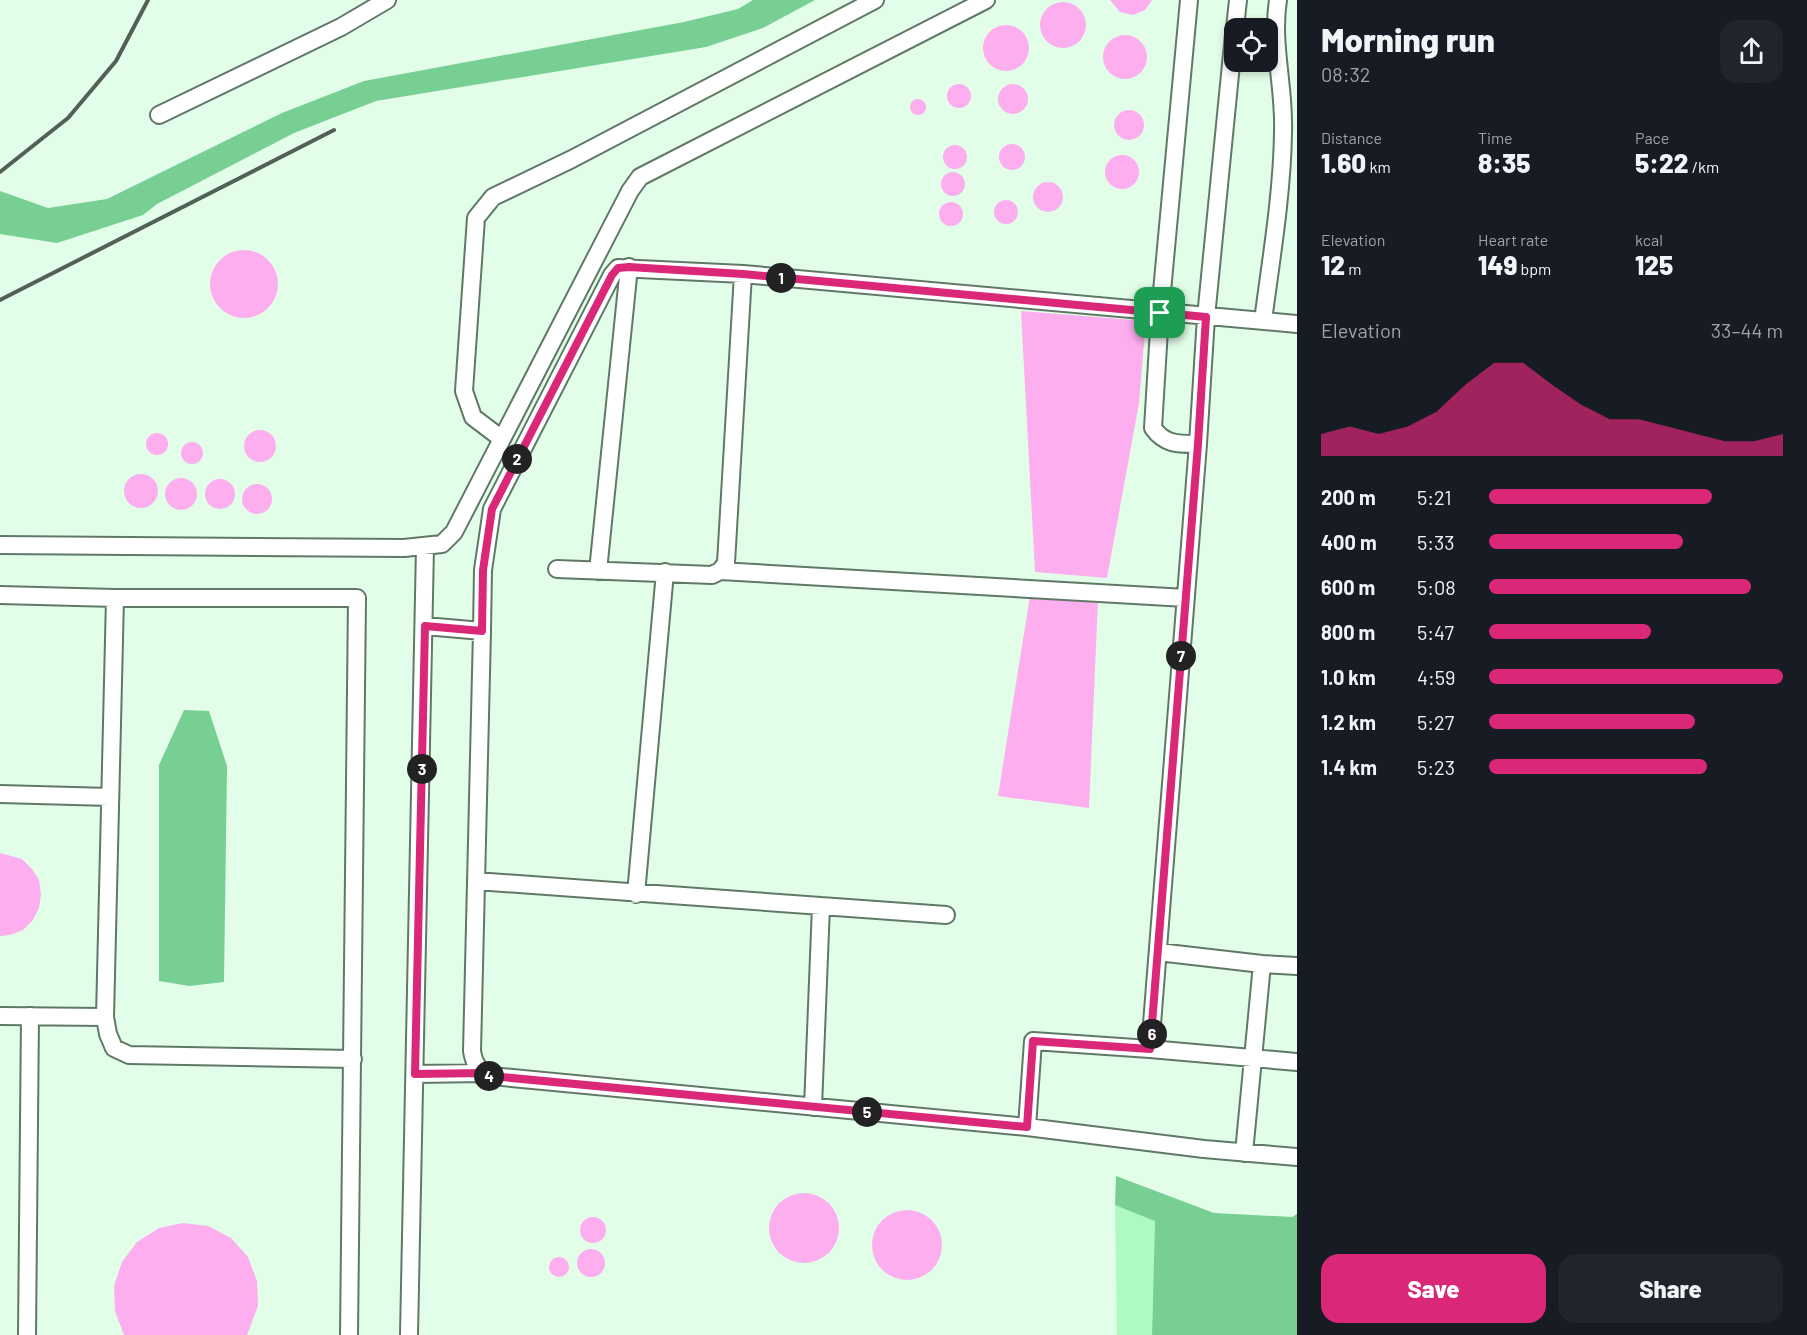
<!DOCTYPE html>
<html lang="en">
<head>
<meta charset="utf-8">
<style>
  :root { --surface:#171b24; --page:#20242c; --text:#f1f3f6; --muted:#9ea1a6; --accent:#db2777 }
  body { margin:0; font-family:Barlow,sans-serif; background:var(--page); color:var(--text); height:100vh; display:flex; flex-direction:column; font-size:22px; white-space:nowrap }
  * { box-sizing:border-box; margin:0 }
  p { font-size:20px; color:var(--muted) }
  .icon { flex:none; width:33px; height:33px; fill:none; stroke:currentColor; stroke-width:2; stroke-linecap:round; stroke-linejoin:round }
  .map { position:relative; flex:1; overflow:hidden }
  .drawer { display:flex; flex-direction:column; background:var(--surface); width:510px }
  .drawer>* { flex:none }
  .fabs { position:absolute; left:1224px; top:18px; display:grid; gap:12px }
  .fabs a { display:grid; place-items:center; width:54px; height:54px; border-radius:12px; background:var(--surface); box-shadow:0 3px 9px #0003; font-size:30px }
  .pin { position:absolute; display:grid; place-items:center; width:51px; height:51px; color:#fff; margin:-26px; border-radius:12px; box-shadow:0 3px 9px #0006 }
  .km { position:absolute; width:30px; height:30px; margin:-15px; border-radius:50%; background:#222; color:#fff; font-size:16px; line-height:30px; text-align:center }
  .round { display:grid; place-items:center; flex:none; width:63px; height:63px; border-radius:18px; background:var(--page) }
  .summary { display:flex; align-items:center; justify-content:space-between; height:102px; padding:0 24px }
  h1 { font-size:33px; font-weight:800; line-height:45px }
  .metrics { display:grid; grid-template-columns:repeat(3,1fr); gap:9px; height:102px; padding:6px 24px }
  .metrics div { display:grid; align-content:center }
  .metrics b { font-size:26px; font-weight:800 }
  .metrics small { font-size:16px; font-weight:400 }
  .metrics p { font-size:16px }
  .chart { height:168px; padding:12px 24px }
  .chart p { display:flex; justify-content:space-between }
  .chart svg { width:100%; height:108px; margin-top:6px; fill:var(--accent); opacity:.7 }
  .cta { display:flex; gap:12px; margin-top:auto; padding:12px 24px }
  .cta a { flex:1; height:69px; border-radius:18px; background:var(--accent); color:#fff; font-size:24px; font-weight:800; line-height:69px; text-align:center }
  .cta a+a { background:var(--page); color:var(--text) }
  ul { padding:0 24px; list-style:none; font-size:20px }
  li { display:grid; grid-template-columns:96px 72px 1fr; align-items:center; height:45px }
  li i { height:15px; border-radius:8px; background:var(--accent) }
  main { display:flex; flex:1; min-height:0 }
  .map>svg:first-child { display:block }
  .green { fill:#affac4 }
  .water { fill:#77cf93 }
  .building { fill:#fdaeee }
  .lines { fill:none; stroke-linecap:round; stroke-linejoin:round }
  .minor-casing { stroke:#607967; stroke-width:20 }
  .minor { stroke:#fff; stroke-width:16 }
  .rail { stroke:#526055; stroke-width:4 }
  .route-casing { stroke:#fff; stroke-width:12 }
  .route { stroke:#db2777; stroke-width:8 }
</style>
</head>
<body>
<main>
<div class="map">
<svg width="1297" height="1335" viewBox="0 0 1297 1335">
  <rect width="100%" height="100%" fill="#e2fee9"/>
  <!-- green -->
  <path class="green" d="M1115,1205L1155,1220L1152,1335H1117Z"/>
  <!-- water -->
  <path class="water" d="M753,0H815L763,28L706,47L376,101L294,133L157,204L143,215L57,243L0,234V191L48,208L107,199L282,113L364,81L684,22L738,9Z
    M184,710L209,711L227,766L224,982L189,986L159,981V765Z
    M1116,1176L1214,1213L1292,1217L1297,1214V1335H1152L1155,1221L1115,1205Z"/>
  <!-- building -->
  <path class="building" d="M1110,0H1152L1145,10L1133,15L1120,12Z
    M1040 25a23 23 0 1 1 46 0a23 23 0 1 1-46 0Z
    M983 48a23 23 0 1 1 46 0a23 23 0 1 1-46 0Z
    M1103 57a22 22 0 1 1 44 0a22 22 0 1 1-44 0Z
    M947 96a12 12 0 1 1 24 0a12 12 0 1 1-24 0Z
    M998 99a15 15 0 1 1 30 0a15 15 0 1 1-30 0Z
    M910 107a8 8 0 1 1 16 0a8 8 0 1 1-16 0Z
    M1114 125a15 15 0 1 1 30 0a15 15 0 1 1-30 0Z
    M999 157a13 13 0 1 1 26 0a13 13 0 1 1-26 0Z
    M943 157a12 12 0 1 1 24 0a12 12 0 1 1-24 0Z
    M1105 172a17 17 0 1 1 34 0a17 17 0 1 1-34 0Z
    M941 184a12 12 0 1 1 24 0a12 12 0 1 1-24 0Z
    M1033 197a15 15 0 1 1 30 0a15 15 0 1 1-30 0Z
    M994 212a12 12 0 1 1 24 0a12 12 0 1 1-24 0Z
    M939 214a12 12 0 1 1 24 0a12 12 0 1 1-24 0Z
    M210 284a34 34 0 1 1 68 0a34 34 0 1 1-68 0Z
    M1021,311L1146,321L1139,403L1107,578L1035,572Z
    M244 446a16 16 0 1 1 32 0a16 16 0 1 1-32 0Z
    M146 444a11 11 0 1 1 22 0a11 11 0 1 1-22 0Z
    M181 453a11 11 0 1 1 22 0a11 11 0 1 1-22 0Z
    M124 491a17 17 0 1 1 34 0a17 17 0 1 1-34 0Z
    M165 494a16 16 0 1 1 32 0a16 16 0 1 1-32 0Z
    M205 494a15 15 0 1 1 30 0a15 15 0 1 1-30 0Z
    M242 499a15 15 0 1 1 30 0a15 15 0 1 1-30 0Z
    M1030,596L1098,600L1089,808L998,796Z
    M0,853L22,859L32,869L39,880L41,894L39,908L33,920L23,930L10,935L0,936Z
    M769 1228a35 35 0 1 1 70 0a35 35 0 1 1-70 0Z
    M872 1245a35 35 0 1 1 70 0a35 35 0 1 1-70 0Z
    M580 1230a13 13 0 1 1 26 0a13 13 0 1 1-26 0Z
    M183,1223L208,1226L231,1238L248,1257L257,1281L258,1306L247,1335H124L115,1311L114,1286L122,1262L137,1242L159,1228Z
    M577 1263a14 14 0 1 1 28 0a14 14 0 1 1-28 0Z
    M549 1267a10 10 0 1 1 20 0a10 10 0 1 1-20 0Z"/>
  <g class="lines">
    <!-- minor casing -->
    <g class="minor-casing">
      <path id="minor" d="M1189,0L1160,313L1153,428C1165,445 1179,444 1198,444
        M1235,28L1238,0
        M159,115L341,27L387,0
        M1263,321C1271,259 1282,196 1283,133C1285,88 1271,45 1278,0
        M502,439L473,417L464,391L476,218L493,197L572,159L875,0
        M0,545L404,548L442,544L454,532L630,191L640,177L986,0
        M557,569L712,575L720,571L726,563L743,274
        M598,571L629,267
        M720,571L1186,598
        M0,595L115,598H357L349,1335
        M425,626L482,631L472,1051C474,1064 479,1071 491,1076L1027,1127L1204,1149L1297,1157
        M482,631L483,570L492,509L612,275L618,268L743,274L1297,324
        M0,794L110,797
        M476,881L946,915
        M636,894L665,572
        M1158,952L1262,964
        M0,1016L105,1017L108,1034L114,1048L129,1055L353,1059
        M105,1017L115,598
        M1150,1049L1297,1062
        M415,1074L483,1073
        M813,1107L821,906
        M1027,1127L1033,1041L1150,1049L1198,444L1206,317L1234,34
        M1244,1153L1262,964L1297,966
        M27,1335L30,1016
        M409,1335L425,547"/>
    </g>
    <!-- minor -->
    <use href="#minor" class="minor"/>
    <!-- rail -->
    <path class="rail" d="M0,172L68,118L116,61L148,0
      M0,300L334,130"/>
  </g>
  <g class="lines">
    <!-- route casing -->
    <g class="route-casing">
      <path id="route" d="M629,267L743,274L1206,317L1198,444L1150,1049L1033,1041L1027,1127L491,1076L483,1073L415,1074L425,626L482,631L483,570L492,509L612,275L618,268Z"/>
    </g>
    <!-- route -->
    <use href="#route" class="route"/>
  </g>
</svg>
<div class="fabs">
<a><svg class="icon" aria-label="locate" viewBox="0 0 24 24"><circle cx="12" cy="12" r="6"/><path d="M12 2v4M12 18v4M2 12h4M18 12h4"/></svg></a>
</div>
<div class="pin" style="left:1160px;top:313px;background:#1e9e55"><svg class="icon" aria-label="arrive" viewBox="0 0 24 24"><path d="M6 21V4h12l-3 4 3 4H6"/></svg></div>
<b class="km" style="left:781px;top:278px">1</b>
<b class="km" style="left:517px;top:459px">2</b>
<b class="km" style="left:422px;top:769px">3</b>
<b class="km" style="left:489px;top:1076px">4</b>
<b class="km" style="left:867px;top:1112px">5</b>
<b class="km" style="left:1152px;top:1034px">6</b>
<b class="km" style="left:1181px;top:656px">7</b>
</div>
<section class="drawer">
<div class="summary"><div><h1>Morning run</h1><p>08:32</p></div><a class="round"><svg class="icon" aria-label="share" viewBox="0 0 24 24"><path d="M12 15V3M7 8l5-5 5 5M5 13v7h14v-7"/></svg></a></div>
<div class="metrics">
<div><p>Distance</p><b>1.60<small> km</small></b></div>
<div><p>Time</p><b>8:35</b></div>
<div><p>Pace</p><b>5:22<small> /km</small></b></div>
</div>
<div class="metrics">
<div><p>Elevation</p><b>12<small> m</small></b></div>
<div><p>Heart rate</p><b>149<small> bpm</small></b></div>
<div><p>kcal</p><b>125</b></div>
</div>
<div class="chart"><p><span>Elevation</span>33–44 m</p>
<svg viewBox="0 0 160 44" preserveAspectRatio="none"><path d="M0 44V35L10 32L20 35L30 32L40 26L50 15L60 6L70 6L80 15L90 23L100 29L110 29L120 32L130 35L140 38L150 38L160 35V44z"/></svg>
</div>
<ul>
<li><b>200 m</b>5:21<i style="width:76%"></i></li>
<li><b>400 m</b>5:33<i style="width:66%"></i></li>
<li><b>600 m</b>5:08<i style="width:89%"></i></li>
<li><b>800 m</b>5:47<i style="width:55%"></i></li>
<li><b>1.0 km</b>4:59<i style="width:100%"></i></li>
<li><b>1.2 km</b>5:27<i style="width:70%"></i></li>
<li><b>1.4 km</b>5:23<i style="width:74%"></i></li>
</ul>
<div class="cta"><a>Save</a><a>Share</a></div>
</section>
</main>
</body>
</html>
